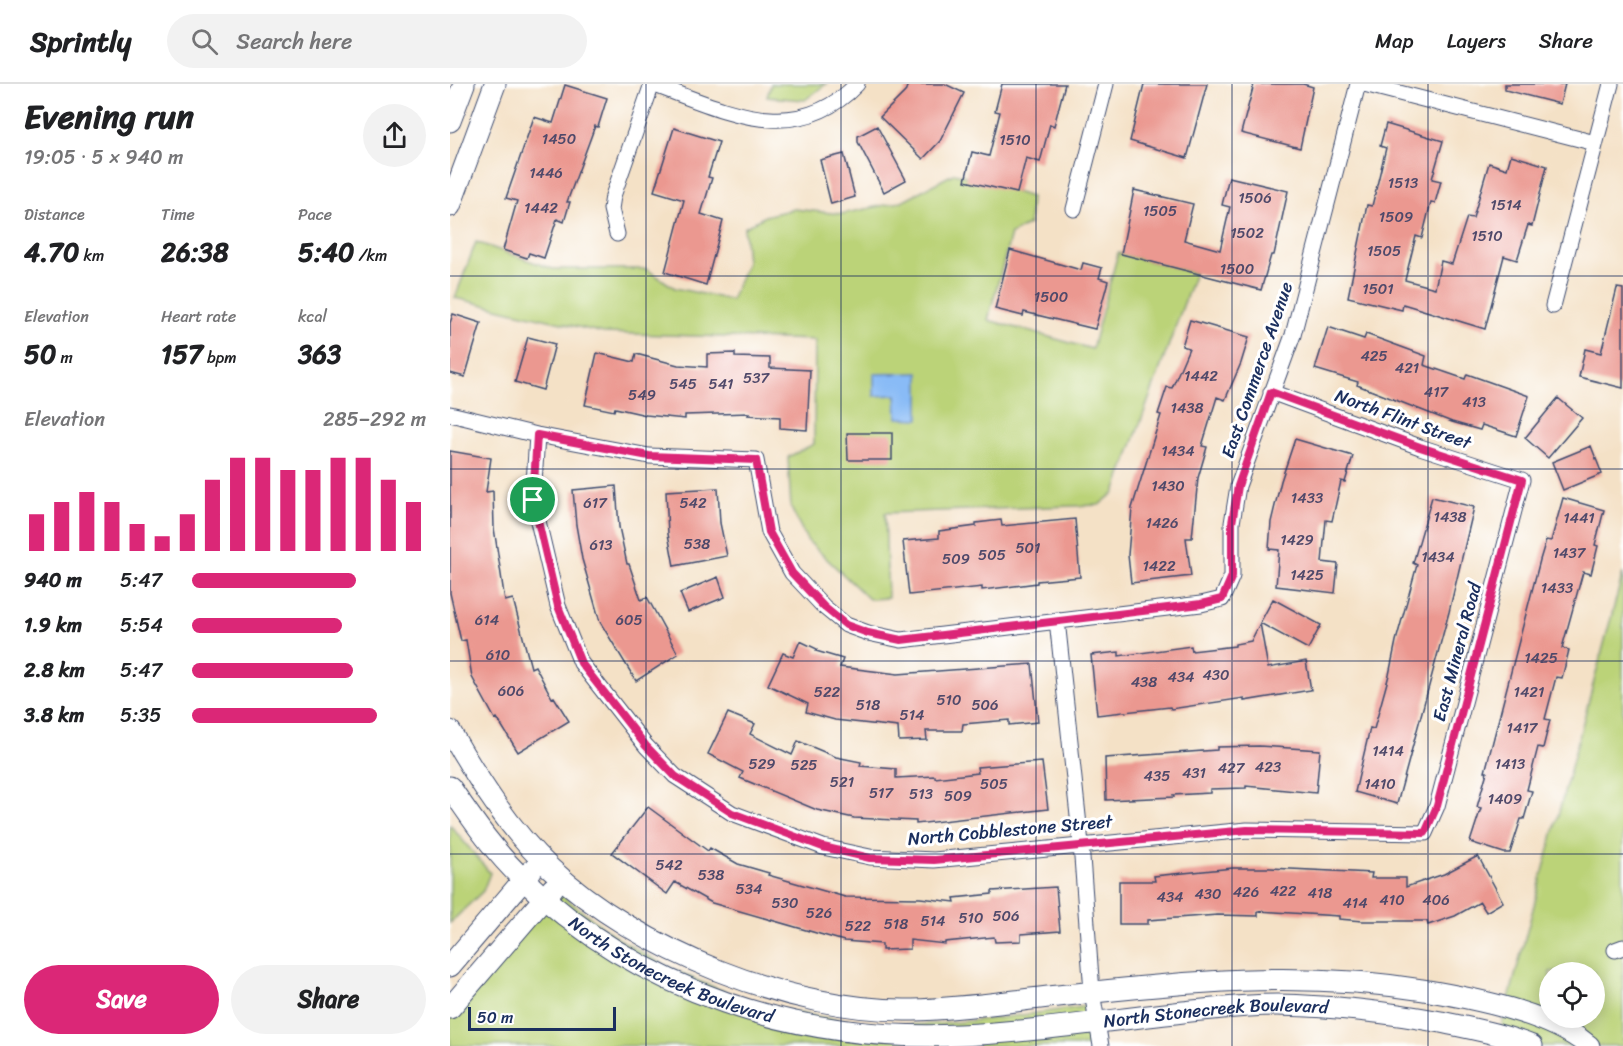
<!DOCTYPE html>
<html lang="en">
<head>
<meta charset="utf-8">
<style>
  :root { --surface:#fff; --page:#f2f2f2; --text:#202124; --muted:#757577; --line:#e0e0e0; --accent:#db2777 }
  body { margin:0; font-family:Sriracha,sans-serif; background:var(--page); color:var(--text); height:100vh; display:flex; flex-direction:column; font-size:22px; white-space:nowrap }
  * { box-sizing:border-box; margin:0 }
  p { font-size:20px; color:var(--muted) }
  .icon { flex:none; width:33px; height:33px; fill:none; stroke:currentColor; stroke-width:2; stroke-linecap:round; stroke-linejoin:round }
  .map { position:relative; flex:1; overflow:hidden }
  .side { display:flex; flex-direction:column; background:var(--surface); width:450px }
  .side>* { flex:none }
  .controls { position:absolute; left:1089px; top:878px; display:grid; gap:12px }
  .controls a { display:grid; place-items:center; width:66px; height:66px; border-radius:50%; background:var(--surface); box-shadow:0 3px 15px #0003; font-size:30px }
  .scale { position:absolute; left:18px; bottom:15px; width:148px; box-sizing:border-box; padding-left:6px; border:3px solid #1b2f5e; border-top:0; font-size:16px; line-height:21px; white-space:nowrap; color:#1b2f5e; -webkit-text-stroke:4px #fff; paint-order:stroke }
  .pin { position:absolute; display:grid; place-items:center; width:51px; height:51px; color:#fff; margin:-26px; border:3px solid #fff; border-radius:50%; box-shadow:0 2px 6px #0007 }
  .round { display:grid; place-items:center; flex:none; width:63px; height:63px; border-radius:32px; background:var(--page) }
  .summary { display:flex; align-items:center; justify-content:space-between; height:102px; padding:0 24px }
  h1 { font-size:33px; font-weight:700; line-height:45px }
  .stats { display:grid; grid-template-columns:repeat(3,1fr); gap:9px; height:102px; padding:6px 24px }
  .stats div { display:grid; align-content:center }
  .stats b { font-size:26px; font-weight:700 }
  .stats small { font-size:16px; font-weight:400 }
  .stats p { font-size:16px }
  .chart { height:168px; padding:12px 24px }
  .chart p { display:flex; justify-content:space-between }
  .chart svg { width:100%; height:108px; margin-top:6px; stroke:var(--accent); stroke-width:6 }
  .primary-button { display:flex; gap:12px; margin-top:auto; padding:12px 24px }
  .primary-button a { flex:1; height:69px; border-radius:36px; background:var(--accent); color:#fff; font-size:24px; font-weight:700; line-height:69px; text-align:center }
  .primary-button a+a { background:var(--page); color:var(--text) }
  ul { padding:0 24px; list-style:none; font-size:20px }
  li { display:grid; grid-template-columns:96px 72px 1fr; align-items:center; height:45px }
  li i { height:15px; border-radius:8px; background:var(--accent) }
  header { display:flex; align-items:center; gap:36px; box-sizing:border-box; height:84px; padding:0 30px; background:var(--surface); border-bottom:2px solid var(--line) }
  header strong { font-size:28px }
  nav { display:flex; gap:33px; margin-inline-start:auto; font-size:21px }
  .search { width:420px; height:54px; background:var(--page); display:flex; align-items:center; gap:15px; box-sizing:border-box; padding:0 21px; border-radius:33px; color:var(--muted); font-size:22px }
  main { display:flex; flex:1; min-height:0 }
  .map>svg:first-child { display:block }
  .green { fill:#bbd378; stroke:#6b816b; stroke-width:1.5; fill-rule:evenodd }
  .water { fill:#89bbf6; stroke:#5275aa; stroke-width:1.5 }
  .building { fill:#eb9890 }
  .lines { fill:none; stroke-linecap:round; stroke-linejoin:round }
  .street-casing { stroke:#3c4a6e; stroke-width:17 }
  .secondary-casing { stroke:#3c4a6e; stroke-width:23 }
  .street { stroke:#fff; stroke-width:15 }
  .secondary { stroke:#fff; stroke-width:21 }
  .route-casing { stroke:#fff; stroke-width:12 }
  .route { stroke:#db2777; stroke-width:8 }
  .grid { fill:none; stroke:#1b2f5e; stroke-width:1.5; stroke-opacity:0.55 }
  .labels { text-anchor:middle; stroke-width:6; stroke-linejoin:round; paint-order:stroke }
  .number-label { font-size:15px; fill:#4f496a }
  .street-label { font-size:18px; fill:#1b2f5e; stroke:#fff }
</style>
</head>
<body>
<header>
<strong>Sprintly</strong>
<div class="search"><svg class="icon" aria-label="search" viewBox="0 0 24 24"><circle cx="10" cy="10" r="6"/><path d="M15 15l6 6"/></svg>Search here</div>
<nav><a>Map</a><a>Layers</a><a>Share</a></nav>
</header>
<main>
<section class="side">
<div class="summary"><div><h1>Evening run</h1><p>19:05 · 5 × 940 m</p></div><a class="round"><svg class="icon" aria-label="share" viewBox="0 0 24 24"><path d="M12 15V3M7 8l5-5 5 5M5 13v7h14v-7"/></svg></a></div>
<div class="stats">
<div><p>Distance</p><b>4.70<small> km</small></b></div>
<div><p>Time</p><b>26:38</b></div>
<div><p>Pace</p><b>5:40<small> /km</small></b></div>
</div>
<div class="stats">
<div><p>Elevation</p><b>50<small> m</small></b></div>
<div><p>Heart rate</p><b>157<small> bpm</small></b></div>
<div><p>kcal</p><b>363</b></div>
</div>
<div class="chart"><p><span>Elevation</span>285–292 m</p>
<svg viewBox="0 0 160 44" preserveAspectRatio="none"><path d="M5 44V29M15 44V24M25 44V20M35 44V24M45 44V33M55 44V38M65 44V29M75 44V15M85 44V6M95 44V6M105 44V11M115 44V11M125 44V6M135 44V6M145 44V15M155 44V24"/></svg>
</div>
<ul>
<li><b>940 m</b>5:47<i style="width:70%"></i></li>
<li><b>1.9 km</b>5:54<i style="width:64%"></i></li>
<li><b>2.8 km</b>5:47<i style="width:69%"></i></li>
<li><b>3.8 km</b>5:35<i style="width:79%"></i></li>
</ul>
<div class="primary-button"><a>Save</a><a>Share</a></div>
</section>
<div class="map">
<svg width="1173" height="962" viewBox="0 0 1173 962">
  <rect width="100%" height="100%" fill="#fff"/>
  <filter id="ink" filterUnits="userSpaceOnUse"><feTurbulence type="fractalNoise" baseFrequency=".0167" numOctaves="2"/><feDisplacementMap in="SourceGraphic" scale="12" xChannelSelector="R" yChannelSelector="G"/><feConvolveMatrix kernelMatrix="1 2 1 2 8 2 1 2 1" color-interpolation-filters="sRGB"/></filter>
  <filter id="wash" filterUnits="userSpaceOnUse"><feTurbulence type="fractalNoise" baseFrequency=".008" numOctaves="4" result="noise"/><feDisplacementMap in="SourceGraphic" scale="24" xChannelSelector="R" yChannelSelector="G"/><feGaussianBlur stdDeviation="1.35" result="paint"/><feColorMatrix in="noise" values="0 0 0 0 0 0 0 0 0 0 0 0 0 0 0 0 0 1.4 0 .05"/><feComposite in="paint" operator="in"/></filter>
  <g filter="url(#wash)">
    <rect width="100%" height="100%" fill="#f4e1c6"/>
    <!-- green -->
    <path class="green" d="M321,0H376L355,16L317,13Z
      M505,89L581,113L579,140L561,150L538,236L642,265L668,169L745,189L665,408L649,421L435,429L438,514L419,515L357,456L341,424L338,373L364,360L365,256L154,249L5,214L26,158L103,185H196L225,204L281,216L297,178L294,144L315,132L344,125L391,130L450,118Z
      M1173,489V962H1046L1061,907ZM1100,888H1144V933H1100Z
      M0,741L40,789L33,807L0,839Z
      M103,804C127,822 150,843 176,859C267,915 375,946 483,940C538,937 592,928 646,921L651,962H0V935L33,888Z"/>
    <!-- water -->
    <path class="water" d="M469,289V335L447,334L446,311L424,312V290Z"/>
    <g id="blocks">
      <!-- building -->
      <path class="building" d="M458,0H495L514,9L490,57L473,75L430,33L455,8Z
        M552,0H615L604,42L600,40L590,78L576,74L567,109L515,97L522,68L539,72L550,28L545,27Z
        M694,0H757L737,74L680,57Z
        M804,0H853L863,3L850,64L791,49Z
        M1055,0H1115L1110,20L1055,6Z
        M115,1L157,14L148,43L145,42L117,118H120L114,138L107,135L94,174L79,169L77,174L53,166L67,117L56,114L84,33L103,39Z
        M936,40L993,57L982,95L991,97L985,119L981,118L972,154L966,152L955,196L985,204L991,177L1002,180L1017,133L1023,134L1039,79L1057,85L1061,71L1097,82L1082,142L1078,141L1067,176L1054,172L1035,245L953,220L952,226L898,213L917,121L922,122L936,64L930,62Z
        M427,42L456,96L434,108L408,58V52Z
        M224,44L269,58L258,93L262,94L251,130L273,137L256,201L215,188L234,116L204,107Z
        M394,70L405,113L381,120L370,76Z
        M779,93L838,107L824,171H821L811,206L671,170L684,106L743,120L734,156L770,166L780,123L772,121Z
        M560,166L631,186L633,179L652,184L649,194L658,197L645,245L574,228L573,232L545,225Z
        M1167,204L1173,205V304L1129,293L1135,265L1151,269Z
        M3,230L31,239L15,293L0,289V239Z
        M740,236L799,253L791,279L775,316L767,313L752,362L757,363L748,394L742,454H736L741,492L681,499L678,471L682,424L711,331L708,330L717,303L722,304L739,264L732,262Z
        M878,243L914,255L916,250L976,272L974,281L1015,295L1017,290L1079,312L1066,352L1032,341L1030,346L1002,338L907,301L908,298L865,285Z
        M78,253L105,260L93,306L65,298Z
        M147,269L184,278L186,270L228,281L257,283V270L285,269V273L320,274V284L360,286L357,346L330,344V333L298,331L299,329L235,331V335L196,331L165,324L164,327L135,321Z
        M1108,314L1132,334L1098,374L1075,354Z
        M397,349H442V376H398Z
        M845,355L903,372L895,398L891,397L882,437L876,436L872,478L888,480L885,509L826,502L829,466L819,465L821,438L831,397Z
        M1141,362L1152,390L1113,406L1102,378Z
        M0,367L41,374L36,408L43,407L44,444L55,517L63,515L81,584L85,582L102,614L104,613L119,637L68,668L47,634L45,635L22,593L16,556L11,557L0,509Z
        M166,402L169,443L177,480H179L191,516L197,513L228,570L186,597L150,538L132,475L126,441L123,406Z
        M268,404L270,439L277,472L224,482L218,450L216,407Z
        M982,413L1024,423L999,528L947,720L905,708L920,644L924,645L939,591L946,557L967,481L963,479Z
        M1113,414L1154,426L1145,461L1148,462L1141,490L1133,488L1112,564L1119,566L1112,594L1106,593L1095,635L1100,636L1093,664L1088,663L1077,706L1082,707L1074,735H1071L1060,769H1054L1020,758L1031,724L1027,723L1037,688H1035L1090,476L1096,456L1101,457Z
        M625,435L630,493L587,497V499L557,503L532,506V503L459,511L453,457L489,454V447L526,442V439L551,436L552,442Z
        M268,493L275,513L238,528L230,509Z
        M823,515L871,541L858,565L810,539Z
        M810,539L818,584L856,577L861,606L794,617V614L721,625L720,623L647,631L641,571L669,568V572L741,562L742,567L785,562V560L801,557Z
        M350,557L367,565L366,567L393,575L390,583L448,590L582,580L588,638L559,641V636L513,640L512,647H476L477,656L449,657L448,643L385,636L356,628L358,620L318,601L333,569L343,573Z
        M278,629L305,640L300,650L342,671L348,657L386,673L411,678L410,682L446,685V694L485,692V694L528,689L527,683L592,678L598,725L466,740V737L404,734L367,726L290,694L293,688L258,670Z
        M809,662L870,666L866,709L796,702V704L760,705V709L723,711L724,713L656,716L655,674L767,666V663Z
        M198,723L258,767L260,764L288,780L319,789L318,791L395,813L470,814L505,818L504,814L542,810V807L606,803L610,847L571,850V857L545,858L544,853L495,858V860L460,856V865L432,866V860L394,857L262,819L225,798L217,810L162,769Z
        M1028,772L1053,818L1036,828L1030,818L1005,832L978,841L977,837H913L889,835V832L808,827V832L768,831L698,836V840H669V797H705L704,792L783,784H820L922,789L921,794H956V803L994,790Z"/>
    </g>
  </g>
  <g filter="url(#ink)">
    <use href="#blocks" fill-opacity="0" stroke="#3c4a6e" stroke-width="1.5"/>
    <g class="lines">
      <!-- street casing -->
      <g class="street-casing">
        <path id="street" d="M202,0C272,25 345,65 407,0
          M914,0L1145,59
          M624,125L656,0
          M167,150L161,125L163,112L202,0
          M1103,222L1161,0
          M0,330L87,351L199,372L306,376L319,448L342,489L374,523L396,541L418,549L451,556L751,520L772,515L782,492V439L788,402L843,251L908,0
          M87,351L83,416L108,522L131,579L196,662L225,692L282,729L373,763L420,773L484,776L797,746L975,749L987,722L1072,396L970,363L821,308
          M607,536L631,760L642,908L651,962
          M1165,866L1173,863"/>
      </g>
      <!-- secondary casing -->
      <g class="secondary-casing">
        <g id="secondary">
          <path d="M0,37L14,0"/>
          <path d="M0,122L45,0"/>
          <path d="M0,647C28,696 59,745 100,784C187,866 343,929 463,926C512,925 560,917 608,912C731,898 849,886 973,906C1022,914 1100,929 1139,962"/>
          <path id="s1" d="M0,703C22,735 44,768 73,795C190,908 349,959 510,951C584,948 659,936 733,928C764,925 795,921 827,921C881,922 937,928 991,938C1022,945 1052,950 1082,962"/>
          <path d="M0,882L81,787"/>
          <path d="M0,924L103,804"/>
        </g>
      </g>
      <!-- street -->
      <use href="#street" class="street"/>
      <!-- secondary -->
      <use href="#secondary" class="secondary"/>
    </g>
  </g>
  <g class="lines" filter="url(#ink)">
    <!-- route casing -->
    <g class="route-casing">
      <path id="route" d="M821,308L970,363L1072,396L987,722L975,749L797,746L484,776L420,774L373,763L282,729L225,692L196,662L131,579L108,522L83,416L87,351L199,372L306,376L319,448L342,489L374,523L396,541L418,549L451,556L751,520L772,515L782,492V439L788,402Z"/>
    </g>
    <!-- route -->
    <use href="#route" class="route"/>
  </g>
  <!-- grid -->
  <path class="grid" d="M196,0V962M391,0V962M586,0V962M782,0V962M978,0V962M0,192H1173M0,385H1173M0,577H1173M0,770H1173"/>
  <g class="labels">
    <!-- number labels -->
    <g class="number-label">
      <text x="109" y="60">1450</text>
      <text x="565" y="61">1510</text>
      <text x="96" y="94">1446</text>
      <text x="953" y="104">1513</text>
      <text x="805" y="119">1506</text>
      <text x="1056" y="126">1514</text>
      <text x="91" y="129">1442</text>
      <text x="710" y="132">1505</text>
      <text x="946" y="138">1509</text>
      <text x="797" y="154">1502</text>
      <text x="1037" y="157">1510</text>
      <text x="934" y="172">1505</text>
      <text x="787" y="190">1500</text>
      <text x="928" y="210">1501</text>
      <text x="601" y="218">1500</text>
      <text x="924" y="277">425</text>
      <text x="957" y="289">421</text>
      <text x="751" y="297">1442</text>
      <text x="306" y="299">537</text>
      <text x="233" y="305">545</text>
      <text x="271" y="305">541</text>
      <text x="986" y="313">417</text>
      <text x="192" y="316">549</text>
      <text x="1024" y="323">413</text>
      <text x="737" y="329">1438</text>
      <text x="728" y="372">1434</text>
      <text x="718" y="407">1430</text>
      <text x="857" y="419">1433</text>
      <text x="145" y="424">617</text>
      <text x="243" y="424">542</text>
      <text x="1000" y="438">1438</text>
      <text x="1129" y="439">1441</text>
      <text x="712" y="444">1426</text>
      <text x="847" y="461">1429</text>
      <text x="247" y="465">538</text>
      <text x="151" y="466">613</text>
      <text x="578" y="469">501</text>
      <text x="1119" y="474">1437</text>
      <text x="542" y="476">505</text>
      <text x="988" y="478">1434</text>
      <text x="506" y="480">509</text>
      <text x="709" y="487">1422</text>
      <text x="857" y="496">1425</text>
      <text x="1107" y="509">1433</text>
      <text x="37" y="541">614</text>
      <text x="179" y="541">605</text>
      <text x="48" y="576">610</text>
      <text x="1091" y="579">1425</text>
      <text x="766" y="596">430</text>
      <text x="731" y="598">434</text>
      <text x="694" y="603">438</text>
      <text x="61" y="612">606</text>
      <text x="377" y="613">522</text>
      <text x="1079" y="613">1421</text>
      <text x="499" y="621">510</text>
      <text x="418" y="626">518</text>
      <text x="535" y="626">506</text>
      <text x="462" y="636">514</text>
      <text x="1072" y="649">1417</text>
      <text x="938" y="672">1414</text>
      <text x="312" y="685">529</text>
      <text x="1060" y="685">1413</text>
      <text x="354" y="686">525</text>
      <text x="818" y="688">423</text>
      <text x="781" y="689">427</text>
      <text x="744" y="694">431</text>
      <text x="707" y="697">435</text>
      <text x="392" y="703">521</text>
      <text x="544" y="705">505</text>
      <text x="930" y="705">1410</text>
      <text x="431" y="714">517</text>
      <text x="471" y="715">513</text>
      <text x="508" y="717">509</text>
      <text x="1055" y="720">1409</text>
      <text x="219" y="786">542</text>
      <text x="261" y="796">538</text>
      <text x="299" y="810">534</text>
      <text x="833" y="812">422</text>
      <text x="796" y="813">426</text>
      <text x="870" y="814">418</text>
      <text x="758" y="815">430</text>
      <text x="720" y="818">434</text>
      <text x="942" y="821">410</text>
      <text x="986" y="821">406</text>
      <text x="335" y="824">530</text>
      <text x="905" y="824">414</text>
      <text x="369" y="834">526</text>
      <text x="556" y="837">506</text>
      <text x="521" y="839">510</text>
      <text x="483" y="842">514</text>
      <text x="446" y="845">518</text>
      <text x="408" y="847">522</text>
    </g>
    <!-- street labels -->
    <g class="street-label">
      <text transform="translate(807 286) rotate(-71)" y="6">East Commerce Avenue</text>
      <text transform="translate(953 335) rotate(20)" y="6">North Flint Street</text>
      <text transform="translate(1007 568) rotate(-75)" y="6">East Mineral Road</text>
      <text transform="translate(560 746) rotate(-5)" y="6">North Cobblestone Street</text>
      <text dy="6" stroke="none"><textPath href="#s1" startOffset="294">North Stonecreek Boulevard</textPath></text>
      <text dy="6" stroke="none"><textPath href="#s1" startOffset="852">North Stonecreek Boulevard</textPath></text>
    </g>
  </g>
</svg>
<div class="controls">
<a><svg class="icon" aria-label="locate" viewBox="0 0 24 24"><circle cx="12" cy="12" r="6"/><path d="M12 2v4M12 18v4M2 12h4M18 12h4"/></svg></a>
</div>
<div class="scale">50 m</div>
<div class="pin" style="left:83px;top:416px;background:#1e9e55"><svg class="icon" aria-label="arrive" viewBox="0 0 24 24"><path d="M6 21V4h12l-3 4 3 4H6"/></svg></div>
</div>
</main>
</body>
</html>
